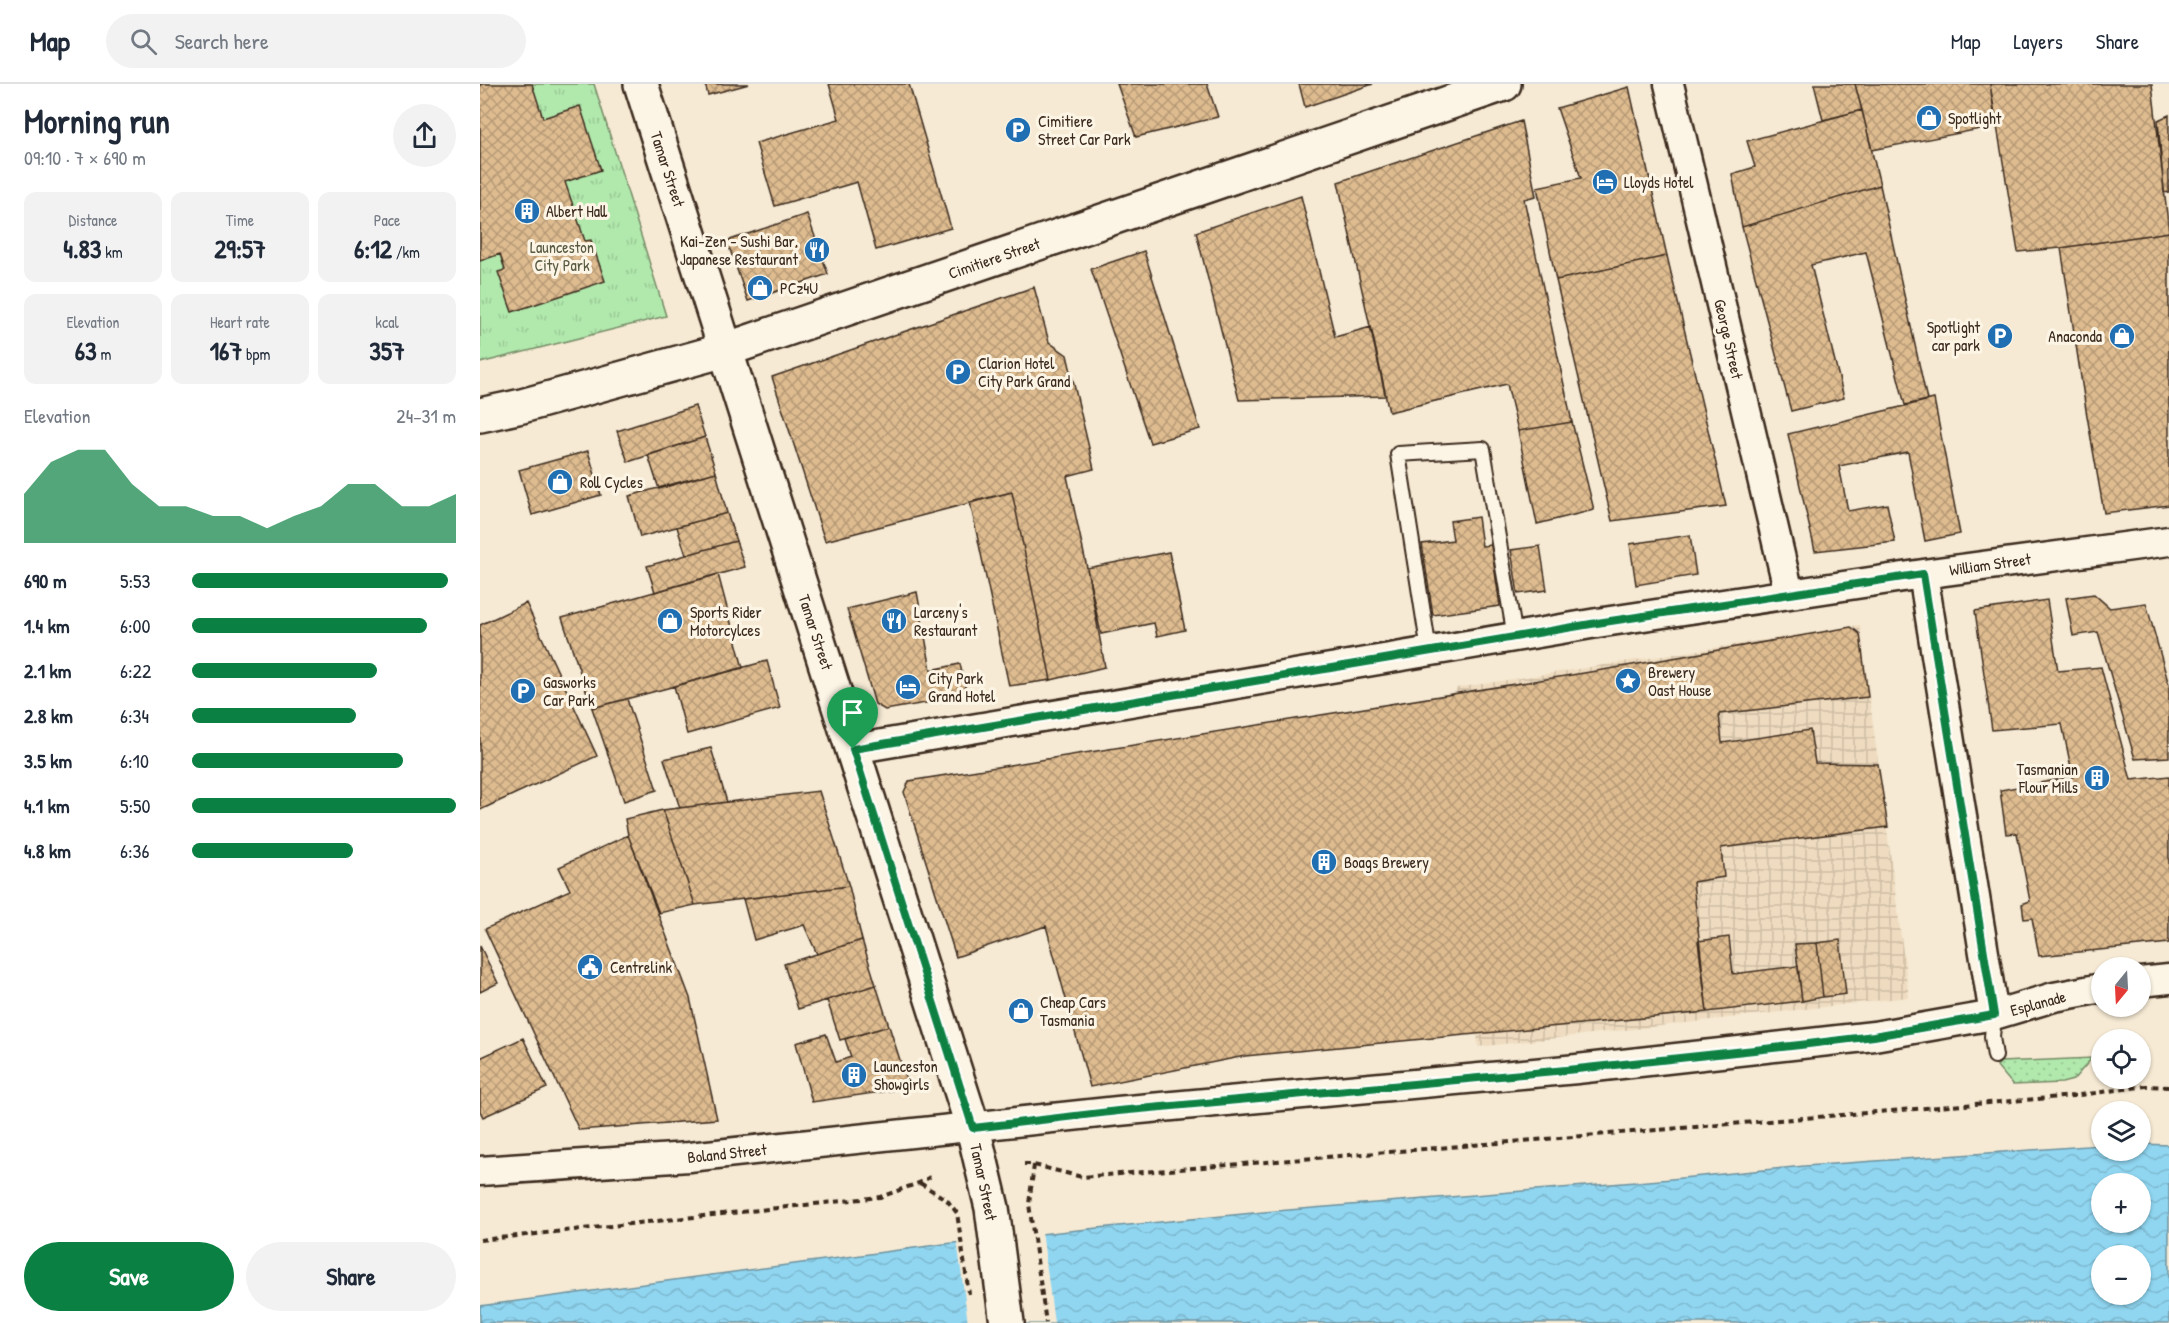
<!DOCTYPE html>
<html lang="en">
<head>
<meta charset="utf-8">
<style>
  :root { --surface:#fff; --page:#f2f2f3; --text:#1f2937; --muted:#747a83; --line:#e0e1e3; --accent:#0b8043 }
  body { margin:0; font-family:"Patrick Hand",sans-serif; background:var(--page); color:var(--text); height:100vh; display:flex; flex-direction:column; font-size:22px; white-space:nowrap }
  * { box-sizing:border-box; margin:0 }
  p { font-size:20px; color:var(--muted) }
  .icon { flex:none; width:33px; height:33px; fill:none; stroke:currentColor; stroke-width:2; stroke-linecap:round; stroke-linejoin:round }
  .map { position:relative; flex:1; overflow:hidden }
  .side { display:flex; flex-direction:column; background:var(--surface); width:480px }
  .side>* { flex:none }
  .needle { width:39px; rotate:198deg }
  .controls { position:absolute; left:1611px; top:873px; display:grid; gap:12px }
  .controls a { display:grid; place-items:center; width:60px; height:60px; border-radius:50%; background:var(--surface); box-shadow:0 2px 4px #0004; font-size:30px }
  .pin { position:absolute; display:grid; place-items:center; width:51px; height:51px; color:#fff; margin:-62px -26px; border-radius:50% 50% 50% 0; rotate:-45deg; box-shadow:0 0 6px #0007 }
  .pin .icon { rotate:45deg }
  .round { display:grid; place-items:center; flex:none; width:63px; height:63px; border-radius:32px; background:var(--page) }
  .headline { display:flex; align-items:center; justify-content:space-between; height:102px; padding:0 24px }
  h1 { font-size:33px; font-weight:700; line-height:45px }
  .figures { display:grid; grid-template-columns:repeat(3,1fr); gap:9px; height:102px; padding:6px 24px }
  .figures div { display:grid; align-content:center; border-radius:12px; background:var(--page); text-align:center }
  .figures b { font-size:26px; font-weight:700 }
  .figures small { font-size:16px; font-weight:400 }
  .figures p { font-size:16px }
  .chart { height:168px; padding:12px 24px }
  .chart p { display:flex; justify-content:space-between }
  .chart svg { width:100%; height:108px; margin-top:6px; fill:var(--accent); opacity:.7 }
  .button { display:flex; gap:12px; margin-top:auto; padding:12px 24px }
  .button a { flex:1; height:69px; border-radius:36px; background:var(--accent); color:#fff; font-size:24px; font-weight:700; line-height:69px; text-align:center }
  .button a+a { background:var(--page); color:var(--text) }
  ul { padding:0 24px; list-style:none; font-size:20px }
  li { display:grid; grid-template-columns:96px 72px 1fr; align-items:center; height:45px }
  li i { height:15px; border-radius:8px; background:var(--accent) }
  header { display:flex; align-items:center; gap:36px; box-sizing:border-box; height:84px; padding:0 30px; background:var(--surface); border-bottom:2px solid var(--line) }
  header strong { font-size:28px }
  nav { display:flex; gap:33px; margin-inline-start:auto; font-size:21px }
  .search { width:420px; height:54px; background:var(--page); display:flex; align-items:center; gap:15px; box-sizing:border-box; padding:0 21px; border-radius:33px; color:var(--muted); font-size:22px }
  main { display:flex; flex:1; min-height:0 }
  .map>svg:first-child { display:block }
  .industrial { fill:url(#industrial-grid) }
  .park { fill:url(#park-tufts); stroke:#768a66; stroke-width:1.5 }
  .garden { fill:url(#garden-dots); stroke:#768a66; stroke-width:1.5 }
  .water { fill:url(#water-waves); stroke:#6e919d; stroke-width:1.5; fill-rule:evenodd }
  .pier { fill:#f6ead4 }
  .building { fill:url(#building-cross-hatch); stroke:#3b2a1e; stroke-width:1.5 }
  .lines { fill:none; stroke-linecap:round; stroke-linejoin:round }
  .service-casing { stroke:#3b2a1e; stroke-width:18 }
  .minor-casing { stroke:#3b2a1e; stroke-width:33 }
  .tertiary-casing { stroke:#3b2a1e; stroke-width:38 }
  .secondary-casing { stroke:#3b2a1e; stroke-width:38 }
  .path { stroke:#3b2a1e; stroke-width:4; stroke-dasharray:6 4.5; stroke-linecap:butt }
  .service { stroke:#fcf5e5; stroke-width:14 }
  .minor { stroke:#fcf5e5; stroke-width:28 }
  .tertiary { stroke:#fcf5e5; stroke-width:33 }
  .secondary { stroke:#fcf5e5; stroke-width:33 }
  .route-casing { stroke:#fff; stroke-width:12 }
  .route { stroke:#0b8043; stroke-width:8 }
  .labels { text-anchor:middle; stroke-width:6; stroke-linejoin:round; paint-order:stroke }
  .poi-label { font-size:16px; fill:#3b2a1e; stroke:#fcf5e5; text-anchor:start }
  .street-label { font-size:16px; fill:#3b2a1e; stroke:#fcf5e5 }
  .park-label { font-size:16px; fill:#585a42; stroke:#fcf5e5 }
</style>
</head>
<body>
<header>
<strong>Map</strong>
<div class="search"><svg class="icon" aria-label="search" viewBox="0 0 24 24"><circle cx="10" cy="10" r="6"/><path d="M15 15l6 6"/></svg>Search here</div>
<nav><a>Map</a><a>Layers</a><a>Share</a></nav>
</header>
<main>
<section class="side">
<div class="headline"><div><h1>Morning run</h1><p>09:10 · 7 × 690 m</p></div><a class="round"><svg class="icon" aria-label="share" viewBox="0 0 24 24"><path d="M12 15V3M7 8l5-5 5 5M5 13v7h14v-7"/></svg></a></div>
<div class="figures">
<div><p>Distance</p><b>4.83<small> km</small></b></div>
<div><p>Time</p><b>29:57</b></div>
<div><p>Pace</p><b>6:12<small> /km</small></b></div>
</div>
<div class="figures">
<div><p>Elevation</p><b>63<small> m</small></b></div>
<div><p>Heart rate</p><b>167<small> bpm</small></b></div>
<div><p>kcal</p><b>357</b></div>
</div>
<div class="chart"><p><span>Elevation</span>24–31 m</p>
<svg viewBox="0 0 160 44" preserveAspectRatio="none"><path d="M0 44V24L10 11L20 6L30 6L40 20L50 29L60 29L70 33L80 33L90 38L100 33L110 29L120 20L130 20L140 29L150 29L160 24V44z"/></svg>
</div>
<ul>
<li><b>690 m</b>5:53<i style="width:97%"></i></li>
<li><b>1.4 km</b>6:00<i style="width:89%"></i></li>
<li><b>2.1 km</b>6:22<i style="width:70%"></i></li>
<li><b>2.8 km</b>6:34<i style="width:62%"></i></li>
<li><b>3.5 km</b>6:10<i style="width:80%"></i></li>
<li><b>4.1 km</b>5:50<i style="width:100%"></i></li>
<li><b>4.8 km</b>6:36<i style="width:61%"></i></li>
</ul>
<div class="button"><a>Save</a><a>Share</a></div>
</section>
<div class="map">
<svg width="1689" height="1239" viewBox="0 0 1689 1239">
  <defs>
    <pattern id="industrial-grid" width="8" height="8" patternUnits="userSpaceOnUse" patternTransform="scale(1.5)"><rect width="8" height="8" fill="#efdcc0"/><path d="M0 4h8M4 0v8" fill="none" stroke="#cebda5"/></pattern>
    <pattern id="park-tufts" width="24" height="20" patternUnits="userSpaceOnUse" patternTransform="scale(1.5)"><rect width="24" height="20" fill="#b1e9ad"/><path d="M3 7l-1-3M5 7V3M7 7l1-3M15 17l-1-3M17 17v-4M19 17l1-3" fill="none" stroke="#99c894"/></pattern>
    <pattern id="garden-dots" width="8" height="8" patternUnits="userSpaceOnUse" patternTransform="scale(1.5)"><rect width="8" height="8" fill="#b1e9ad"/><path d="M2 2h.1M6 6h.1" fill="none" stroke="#99c894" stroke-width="1.8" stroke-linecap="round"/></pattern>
    <pattern id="water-waves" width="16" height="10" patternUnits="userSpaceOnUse" patternTransform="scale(1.5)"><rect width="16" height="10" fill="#90d6f1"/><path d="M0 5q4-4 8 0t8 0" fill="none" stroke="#7db8ce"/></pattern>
    <pattern id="building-cross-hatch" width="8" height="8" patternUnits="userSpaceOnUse" patternTransform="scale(1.5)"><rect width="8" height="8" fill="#debc90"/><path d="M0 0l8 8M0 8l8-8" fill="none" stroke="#b59975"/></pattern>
  </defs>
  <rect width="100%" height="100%" fill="#f6ead4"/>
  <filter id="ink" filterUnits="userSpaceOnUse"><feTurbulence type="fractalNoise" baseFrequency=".0167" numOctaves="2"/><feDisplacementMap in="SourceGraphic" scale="12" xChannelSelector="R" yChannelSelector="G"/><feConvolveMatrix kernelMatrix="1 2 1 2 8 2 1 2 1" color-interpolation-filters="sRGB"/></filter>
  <g filter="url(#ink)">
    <!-- industrial -->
    <path class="industrial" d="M1380,541L1429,913L998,963L976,604Z"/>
    <!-- park -->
    <path class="park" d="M0,0H114L186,232L0,279Z"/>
    <!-- garden -->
    <path class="garden" d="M1612,974L1593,996L1582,999L1533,1001L1517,982L1520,978Z"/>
    <!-- water -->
    <path class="water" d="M1661,1060L1689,1061V1239H0V1222L464,1160L618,1144L784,1128L1181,1096L1325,1082L1621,1061L1622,1066H1660ZM1622,1100H1660V1138H1622ZM1622,1172H1660V1210H1622Z"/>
    <!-- pier -->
    <path class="pier" d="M562,1147L574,1239H488L477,1156Z"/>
    <!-- building -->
    <path class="building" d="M0,0H52L63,34L100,22L121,86L85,98L105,157L111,156L125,197L32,228L18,188L25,186L20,170L0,177Z
      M225,0H269L228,11Z
      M349,0H429L471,144L396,166L377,98L295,122L276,59L359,35Z
      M637,0H727L738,33L656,53Z
      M819,0H893L825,23Z
      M1334,0H1375L1382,26L1343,36Z
      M1375,0H1510L1516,42L1392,66Z
      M1510,0H1672L1689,148L1581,164L1538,168Z
      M1149,3L1187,172L1076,196L1057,103L1101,94L1077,24Z
      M1382,26L1400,101L1262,143L1252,90L1275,83L1267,57Z
      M1689,31V108L1684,109L1678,36Z
      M1041,37L1056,112L1044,115L1092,338L1038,347L1027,300L909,328L858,98Z
      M1400,101L1447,316L1425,321L1386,168L1331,181L1364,314L1311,327L1262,143Z
      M821,112L855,253L891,243L906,312L759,316L716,148Z
      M327,130L348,190L268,217L247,157Z
      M1689,148V421L1624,429L1606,326L1581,164Z
      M664,167L720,345L670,359L611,185Z
      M1187,172L1246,422L1132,437L1076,196Z
      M554,203L569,258L587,271L614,385L587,392L607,484L625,583L571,596L532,408L345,457L292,293Z
      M1454,315L1480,450L1445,457L1428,368L1359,382L1368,427L1407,420L1415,458L1335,467L1308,350Z
      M215,322L225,353L148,378L137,347Z
      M1092,338L1114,426L1057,440L1038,347Z
      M225,353L236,388L179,405L168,371Z
      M108,367L121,411L52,431L39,386Z
      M236,388L247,429L160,453L149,412Z
      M532,408L571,596L529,602L490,418Z
      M247,429L256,457L206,471L197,443Z
      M998,433L1002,462L1011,461L1020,522L953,531L942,460L973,456L970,437Z
      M1210,451L1216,491L1156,501L1150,460Z
      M256,457L265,483L175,508L167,482Z
      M1060,462L1067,506L1038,510L1031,466Z
      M689,468L705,546L677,552L674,539L621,550L607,484Z
      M238,490L263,584L112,624L82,534Z
      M437,508L451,586L480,580L487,612L405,626L395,620L367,525Z
      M1614,510L1630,524L1666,519L1689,601V673L1655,675L1618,548L1593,552L1586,514Z
      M1567,516L1578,587L1621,583L1651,696L1689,692V859L1559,872L1552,834L1544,835L1542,820L1550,817L1537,749L1526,750L1520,706L1593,693L1582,640L1512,646L1495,527Z
      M46,519L117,672L0,726V541Z
      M1371,543L1380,550L1388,613L1239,630L1242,659L1330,646L1335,679L1398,680L1408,743L1241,764L1244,793L1213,798L1227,928L765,972L610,1003L566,842L476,873L424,708L429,697L1135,584Z
      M287,577L300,624L207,650L194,602Z
      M147,615L177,706L144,717L112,624Z
      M231,664L247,718L200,724L184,675Z
      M339,707L369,802L215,821L183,726Z
      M183,726L215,821L179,829L148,751L145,735Z
      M148,751L210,914L237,1035L99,1046L5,845L90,806L79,783Z
      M369,802L382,856L337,870L324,841L274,856L263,815Z
      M1249,853L1253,890L1318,882L1322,917L1227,928L1218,857Z
      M382,856L396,901L318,925L304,880Z
      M1360,856L1366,910L1343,913L1337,859Z
      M1337,859L1343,913L1322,917L1315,860Z
      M0,862L18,899L0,908Z
      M396,901L409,942L360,956L347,916Z
      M409,942L429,1004L332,1018L316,959L346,950L356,978L371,973L365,955Z
      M43,954L67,1004L3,1033L0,1027V974Z"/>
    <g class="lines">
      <!-- service casing -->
      <g class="service-casing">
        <path id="service" d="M949,567L918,370L1003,365L1035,553
          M1514,931L1512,953L1515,972"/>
      </g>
      <!-- minor casing -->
      <g class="minor-casing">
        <path id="minor" d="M1189,0L1309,509
          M1443,490L1514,931
          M373,665L1117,539L1443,490L1689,457
          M1660,898L1689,895
          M0,1087L209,1073L638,1027L1097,985L1394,952L1514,931L1574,913L1622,904"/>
      </g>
      <!-- tertiary casing -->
      <g class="tertiary-casing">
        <path id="tertiary" d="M0,331L42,322L245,266"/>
      </g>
      <!-- secondary casing -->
      <g class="secondary-casing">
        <path id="secondary" d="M161,0L493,1044L512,1124L527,1239
          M245,266L1024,0"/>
      </g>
      <!-- path -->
      <path class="path" d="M544,1080H550L602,1093L1520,1018L1593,1012L1666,1002L1689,1003
        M554,1081L549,1120L566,1239
        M440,1099L467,1116L477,1129L489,1210
        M0,1156L400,1113L439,1099L450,1093"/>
      <!-- service -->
      <use href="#service" class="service"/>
      <!-- minor -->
      <use href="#minor" class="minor"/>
      <!-- tertiary -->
      <use href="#tertiary" class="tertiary"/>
      <!-- secondary -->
      <use href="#secondary" class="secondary"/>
    </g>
  </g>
  <g class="lines" filter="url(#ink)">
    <!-- route casing -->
    <g class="route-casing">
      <path id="route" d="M1443,490L1514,931L1394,952L1320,961L1097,985L638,1027L493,1044L373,665L1117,539Z"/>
    </g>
    <!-- route -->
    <use href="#route" class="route"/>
  </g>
  <!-- icons -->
  <defs>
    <g id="shop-disc" transform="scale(1.35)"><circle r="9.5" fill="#1f6fb2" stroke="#fcf5e5"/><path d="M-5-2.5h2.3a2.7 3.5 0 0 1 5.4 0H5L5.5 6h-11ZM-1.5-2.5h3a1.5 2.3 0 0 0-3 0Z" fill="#fff"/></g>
    <g id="parking-disc" transform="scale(1.35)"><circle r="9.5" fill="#1f6fb2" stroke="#fcf5e5"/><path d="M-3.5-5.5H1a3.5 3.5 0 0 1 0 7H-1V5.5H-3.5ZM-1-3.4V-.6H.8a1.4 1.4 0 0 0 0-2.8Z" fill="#fff"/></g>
    <g id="hotel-disc" transform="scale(1.35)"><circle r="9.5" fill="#1f6fb2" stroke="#fcf5e5"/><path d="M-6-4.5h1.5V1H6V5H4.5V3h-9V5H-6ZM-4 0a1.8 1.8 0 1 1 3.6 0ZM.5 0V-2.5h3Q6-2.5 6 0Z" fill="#fff"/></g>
    <g id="building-disc" transform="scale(1.35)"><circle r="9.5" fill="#1f6fb2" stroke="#fcf5e5"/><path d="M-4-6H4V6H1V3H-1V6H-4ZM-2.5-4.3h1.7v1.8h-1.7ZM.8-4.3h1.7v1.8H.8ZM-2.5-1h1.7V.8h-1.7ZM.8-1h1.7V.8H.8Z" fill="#fff"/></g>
    <g id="restaurant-disc" transform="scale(1.35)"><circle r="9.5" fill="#1f6fb2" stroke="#fcf5e5"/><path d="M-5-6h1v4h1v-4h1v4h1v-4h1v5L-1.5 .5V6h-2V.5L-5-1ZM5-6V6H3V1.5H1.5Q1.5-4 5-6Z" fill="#fff"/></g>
    <g id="sight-disc" transform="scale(1.35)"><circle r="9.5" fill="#1f6fb2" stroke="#fcf5e5"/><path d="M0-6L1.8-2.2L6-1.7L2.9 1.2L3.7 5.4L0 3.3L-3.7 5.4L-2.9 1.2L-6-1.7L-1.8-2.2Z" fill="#fff"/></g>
    <g id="civic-disc" transform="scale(1.35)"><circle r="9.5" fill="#1f6fb2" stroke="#fcf5e5"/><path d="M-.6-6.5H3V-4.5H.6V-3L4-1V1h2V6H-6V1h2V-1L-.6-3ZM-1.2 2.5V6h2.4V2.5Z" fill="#fff"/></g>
  </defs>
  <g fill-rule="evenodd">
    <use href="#shop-disc" x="1449" y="34"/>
    <use href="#parking-disc" x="538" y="46"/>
    <use href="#hotel-disc" x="1125" y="98"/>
    <use href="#building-disc" x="47" y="127"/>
    <use href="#restaurant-disc" x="337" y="166"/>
    <use href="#shop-disc" x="280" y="204"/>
    <use href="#parking-disc" x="1520" y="252"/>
    <use href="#shop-disc" x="1642" y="252"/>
    <use href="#parking-disc" x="478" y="288"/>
    <use href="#shop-disc" x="80" y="398"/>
    <use href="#shop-disc" x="190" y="537"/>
    <use href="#restaurant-disc" x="414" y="537"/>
    <use href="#sight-disc" x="1148" y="597"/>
    <use href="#hotel-disc" x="428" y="603"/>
    <use href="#parking-disc" x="43" y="607"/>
    <use href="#building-disc" x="1617" y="694"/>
    <use href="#building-disc" x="844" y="778"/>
    <use href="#civic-disc" x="110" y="883"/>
    <use href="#shop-disc" x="541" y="927"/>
    <use href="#building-disc" x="374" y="991"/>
  </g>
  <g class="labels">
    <!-- poi labels -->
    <g class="poi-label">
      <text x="1468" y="40">Spotlight</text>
      <text x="558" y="43">Cimitiere<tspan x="558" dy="18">Street Car Park</tspan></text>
      <text x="1144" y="104">Lloyds Hotel</text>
      <text x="66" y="133">Albert Hall</text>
      <text x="318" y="163" text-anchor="end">Kai-Zen - Sushi Bar,<tspan x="318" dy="18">Japanese Restaurant</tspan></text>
      <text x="300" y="210">PCz4U</text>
      <text x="1500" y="249" text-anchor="end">Spotlight<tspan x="1500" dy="18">car park</tspan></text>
      <text x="1622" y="258" text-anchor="end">Anaconda</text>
      <text x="498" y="285">Clarion Hotel<tspan x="498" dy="18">City Park Grand</tspan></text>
      <text x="100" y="404">Roll Cycles</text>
      <text x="210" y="534">Sports Rider<tspan x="210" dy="18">Motorcylces</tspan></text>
      <text x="434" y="534">Larceny's<tspan x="434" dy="18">Restaurant</tspan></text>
      <text x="1168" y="594">Brewery<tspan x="1168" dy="18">Oast House</tspan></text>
      <text x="448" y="600">City Park<tspan x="448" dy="18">Grand Hotel</tspan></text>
      <text x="63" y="604">Gasworks<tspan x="63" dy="18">Car Park</tspan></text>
      <text x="1598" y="691" text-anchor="end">Tasmanian<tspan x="1598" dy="18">Flour Mills</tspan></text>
      <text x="864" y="784">Boags Brewery</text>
      <text x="130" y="889">Centrelink</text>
      <text x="560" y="924">Cheap Cars<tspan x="560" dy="18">Tasmania</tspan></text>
      <text x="394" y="988">Launceston<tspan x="394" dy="18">Showgirls</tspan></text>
    </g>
    <!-- street labels -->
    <g class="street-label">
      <text transform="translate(188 85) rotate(72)" y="6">Tamar Street</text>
      <text transform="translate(514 174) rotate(-19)" y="6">Cimitiere Street</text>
      <text transform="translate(1249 255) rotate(77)" y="6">George Street</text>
      <text transform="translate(1510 480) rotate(-8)" y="6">William Street</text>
      <text transform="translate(336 548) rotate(72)" y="6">Tamar Street</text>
      <text transform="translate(1558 919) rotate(-15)" y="6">Esplanade</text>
      <text transform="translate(247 1069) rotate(-6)" y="6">Boland Street</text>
      <text transform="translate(504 1098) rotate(78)" y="6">Tamar Street</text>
    </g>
    <!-- park labels -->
    <g class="park-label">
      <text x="82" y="169">Launceston<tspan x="82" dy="18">City Park</tspan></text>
    </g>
  </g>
</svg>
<div class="controls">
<a><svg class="needle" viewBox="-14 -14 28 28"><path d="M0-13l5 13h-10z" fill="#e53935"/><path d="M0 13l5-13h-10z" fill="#747a83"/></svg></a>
<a><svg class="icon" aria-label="locate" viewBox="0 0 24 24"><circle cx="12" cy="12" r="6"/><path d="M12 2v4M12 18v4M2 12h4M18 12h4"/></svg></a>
<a><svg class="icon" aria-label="layers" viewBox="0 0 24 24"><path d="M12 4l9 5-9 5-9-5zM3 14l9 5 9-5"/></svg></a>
<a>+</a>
<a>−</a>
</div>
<div class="pin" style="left:373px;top:665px;background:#1e9e55"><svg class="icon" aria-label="arrive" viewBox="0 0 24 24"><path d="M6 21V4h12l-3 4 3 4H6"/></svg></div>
</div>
</main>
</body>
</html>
